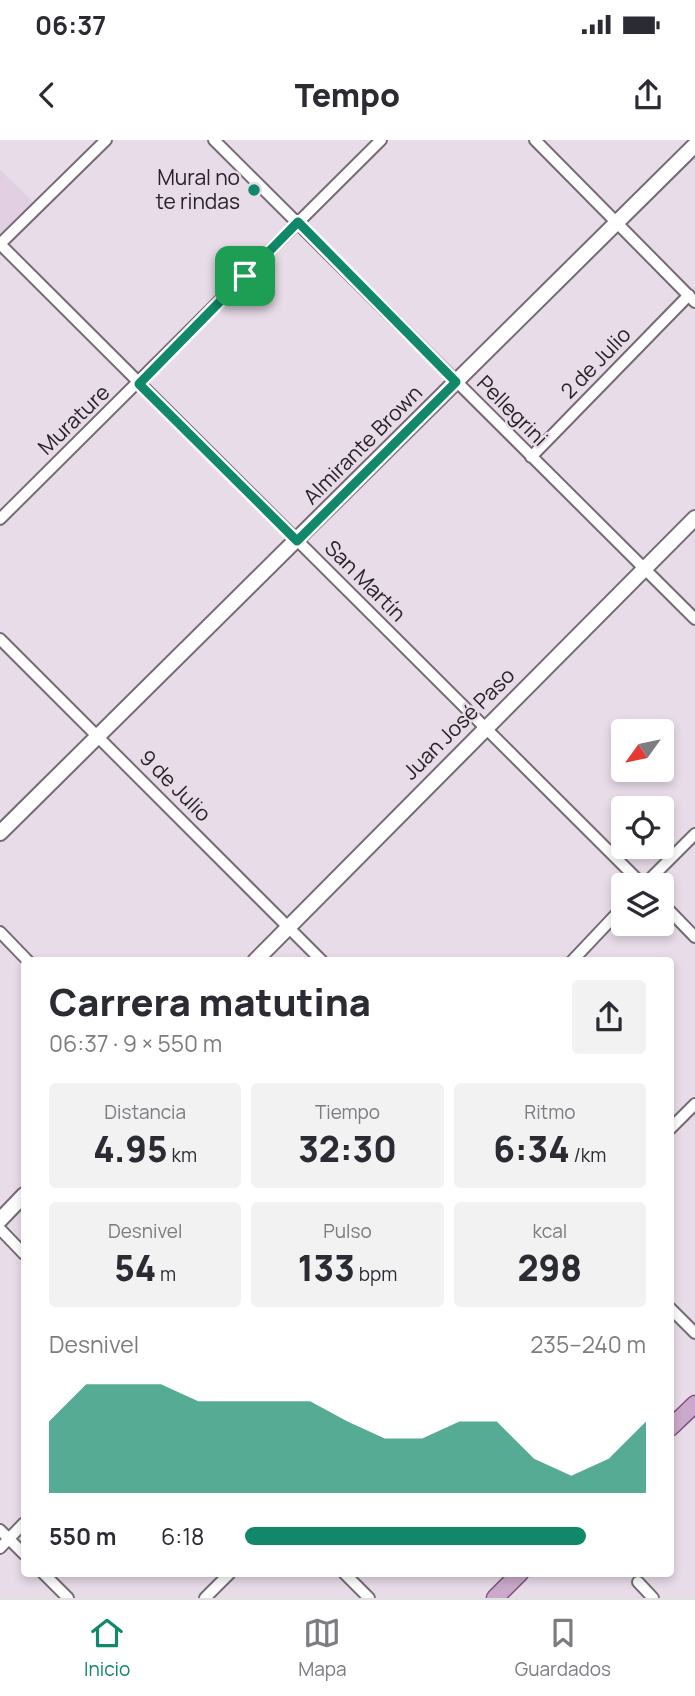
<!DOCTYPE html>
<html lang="es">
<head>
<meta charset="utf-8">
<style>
  :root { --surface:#fff; --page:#f2f2f3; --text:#2b2b33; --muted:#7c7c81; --line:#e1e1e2; --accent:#108869 }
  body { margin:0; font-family:Manrope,sans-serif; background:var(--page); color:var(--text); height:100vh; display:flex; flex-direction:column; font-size:26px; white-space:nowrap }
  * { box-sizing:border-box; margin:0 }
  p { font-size:23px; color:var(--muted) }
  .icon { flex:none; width:38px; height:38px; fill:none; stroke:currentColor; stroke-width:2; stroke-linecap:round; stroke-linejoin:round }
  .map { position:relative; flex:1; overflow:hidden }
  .details { position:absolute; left:21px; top:817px; width:653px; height:620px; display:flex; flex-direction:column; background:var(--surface); border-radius:7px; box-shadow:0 4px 10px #0003 }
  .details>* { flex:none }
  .needle { width:46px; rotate:237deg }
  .tools { position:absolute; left:611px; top:579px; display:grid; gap:14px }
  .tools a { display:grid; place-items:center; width:63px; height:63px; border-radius:7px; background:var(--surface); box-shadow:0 4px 10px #0003; font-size:35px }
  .pin { position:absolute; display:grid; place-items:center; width:60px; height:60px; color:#fff; margin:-30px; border-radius:14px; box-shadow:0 4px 10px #0006 }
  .round { display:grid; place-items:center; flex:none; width:74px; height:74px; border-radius:7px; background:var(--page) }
  .head { display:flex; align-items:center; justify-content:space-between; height:119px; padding:0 28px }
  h1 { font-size:38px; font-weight:800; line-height:52px }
  .figures { display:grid; grid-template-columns:repeat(3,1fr); gap:10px; height:119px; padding:7px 28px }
  .figures div { display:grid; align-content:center; border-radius:7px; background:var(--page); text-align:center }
  .figures b { font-size:35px; font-weight:800 }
  .figures small { font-size:19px; font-weight:400 }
  .figures p { font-size:19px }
  .chart { height:196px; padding:14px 28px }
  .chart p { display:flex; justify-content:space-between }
  .chart svg { width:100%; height:126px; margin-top:7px; fill:var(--accent); opacity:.7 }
  ul { padding:0 28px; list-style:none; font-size:23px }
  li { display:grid; grid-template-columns:112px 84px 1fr; align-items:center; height:52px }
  li i { height:18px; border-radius:9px; background:var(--accent) }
  .status { display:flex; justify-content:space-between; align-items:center; height:49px; padding:0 35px; background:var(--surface); direction:ltr }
  .status svg { height:19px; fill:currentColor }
  header { display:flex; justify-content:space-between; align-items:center; height:91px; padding:0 28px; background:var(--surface); font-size:32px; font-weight:800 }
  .tabs { display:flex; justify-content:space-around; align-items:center; height:98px; border-top:2px solid var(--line); background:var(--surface); font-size:19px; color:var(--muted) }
  .tabs a { display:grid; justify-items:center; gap:4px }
  .tabs .active { color:var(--accent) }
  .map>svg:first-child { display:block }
  .built { fill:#e2d0e2 }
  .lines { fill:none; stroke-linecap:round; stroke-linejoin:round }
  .street-casing { stroke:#756a75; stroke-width:14 }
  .secondary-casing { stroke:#756a75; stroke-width:18 }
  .primary-casing { stroke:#7c547c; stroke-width:19 }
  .street { stroke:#fff; stroke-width:10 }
  .secondary { stroke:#fff; stroke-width:14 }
  .primary { stroke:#cba9cc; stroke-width:16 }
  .route-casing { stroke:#fff; stroke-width:14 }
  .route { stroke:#108869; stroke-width:9 }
  .poi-dot { fill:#108869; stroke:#e8dce8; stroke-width:2.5 }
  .labels { text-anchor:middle; stroke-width:5; stroke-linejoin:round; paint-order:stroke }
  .poi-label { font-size:21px; fill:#272227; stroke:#e8dce8; text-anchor:end }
  .street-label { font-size:21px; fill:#272227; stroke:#e8dce8 }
</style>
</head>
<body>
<div class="status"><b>06:37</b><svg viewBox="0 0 49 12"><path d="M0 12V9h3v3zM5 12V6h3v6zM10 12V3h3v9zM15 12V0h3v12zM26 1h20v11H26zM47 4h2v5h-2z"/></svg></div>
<header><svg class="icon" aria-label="back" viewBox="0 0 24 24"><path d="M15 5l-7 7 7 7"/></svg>Tempo<svg class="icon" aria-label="share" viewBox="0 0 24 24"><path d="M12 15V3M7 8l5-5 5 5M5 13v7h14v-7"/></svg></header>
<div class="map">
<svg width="695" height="1458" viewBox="0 0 695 1458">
  <rect width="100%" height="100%" fill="#e8dce8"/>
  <!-- built -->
  <path class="built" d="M0,30L33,62L0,97Z"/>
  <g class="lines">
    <!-- street casing -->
    <g class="street-casing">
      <path id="street" d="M214,0L695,479
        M535,0L695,162
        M0,104L644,746
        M0,104L106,0
        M531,317L689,155
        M0,379L381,0
        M0,499L322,821
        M643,746L695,694
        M662,763L695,797
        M0,792L28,821
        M572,821L623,767
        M670,989L695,964
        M0,1089L24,1114
        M670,1168L695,1193
        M0,1390L24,1414
        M0,1408L24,1383
        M43,1433L68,1458
        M344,1433L369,1458
        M638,1442L653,1458
        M205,1458L230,1433"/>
    </g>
    <!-- secondary casing -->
    <g class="secondary-casing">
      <path id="secondary" d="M0,693L695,5
        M255,821L695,378
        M0,1080L24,1055"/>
    </g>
    <!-- primary casing -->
    <g class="primary-casing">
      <path id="primary" d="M670,1288L695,1264
        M495,1458L520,1433"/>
    </g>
    <!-- street -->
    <use href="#street" class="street"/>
    <!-- secondary -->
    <use href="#secondary" class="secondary"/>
    <!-- primary -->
    <use href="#primary" class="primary"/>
  </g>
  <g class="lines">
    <!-- route casing -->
    <g class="route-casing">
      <path id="route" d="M298,82L456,242L297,401L139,244Z"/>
    </g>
    <!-- route -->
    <use href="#route" class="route"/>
  </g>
  <!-- markers -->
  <circle class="poi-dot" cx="254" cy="50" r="7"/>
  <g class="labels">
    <!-- poi labels -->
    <g class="poi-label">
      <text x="240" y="45">Mural no<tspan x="240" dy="24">te rindas</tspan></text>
    </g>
    <!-- street labels -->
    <g class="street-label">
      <text transform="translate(596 223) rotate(-46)" y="7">2 de Julio</text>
      <text transform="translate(512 271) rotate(45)" y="7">Pellegrini</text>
      <text transform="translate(74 280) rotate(-44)" y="7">Murature</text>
      <text transform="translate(363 305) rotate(-45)" y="7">Almirante Brown</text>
      <text transform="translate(365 441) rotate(45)" y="7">San Martín</text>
      <text transform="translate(459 584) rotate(-45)" y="7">Juan José Paso</text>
      <text transform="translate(175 646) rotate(45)" y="7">9 de Julio</text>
    </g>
  </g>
</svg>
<div class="tools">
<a><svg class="needle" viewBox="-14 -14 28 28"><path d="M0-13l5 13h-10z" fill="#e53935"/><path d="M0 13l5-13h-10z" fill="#7c7c81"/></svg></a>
<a><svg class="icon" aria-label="locate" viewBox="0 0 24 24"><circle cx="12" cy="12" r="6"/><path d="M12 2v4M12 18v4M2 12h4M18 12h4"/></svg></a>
<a><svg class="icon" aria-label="layers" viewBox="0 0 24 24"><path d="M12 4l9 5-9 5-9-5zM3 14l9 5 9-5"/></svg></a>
</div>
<div class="pin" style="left:245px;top:136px;background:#1e9e55"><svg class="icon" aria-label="arrive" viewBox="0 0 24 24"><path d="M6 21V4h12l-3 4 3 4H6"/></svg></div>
<section class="details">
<div class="head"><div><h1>Carrera matutina</h1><p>06:37 · 9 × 550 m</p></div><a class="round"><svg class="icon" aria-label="share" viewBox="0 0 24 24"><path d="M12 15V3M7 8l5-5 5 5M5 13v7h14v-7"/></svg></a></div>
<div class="figures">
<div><p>Distancia</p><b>4.95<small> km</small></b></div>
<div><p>Tiempo</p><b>32:30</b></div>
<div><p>Ritmo</p><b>6:34<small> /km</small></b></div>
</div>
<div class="figures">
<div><p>Desnivel</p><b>54<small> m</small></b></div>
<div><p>Pulso</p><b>133<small> bpm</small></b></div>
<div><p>kcal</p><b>298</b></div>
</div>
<div class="chart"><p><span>Desnivel</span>235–240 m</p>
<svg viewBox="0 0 160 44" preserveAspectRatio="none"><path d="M0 44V19L10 6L20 6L30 6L40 12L50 12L60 12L70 12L80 19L90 25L100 25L110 19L120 19L130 32L140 38L150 32L160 19V44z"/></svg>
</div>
<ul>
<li><b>550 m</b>6:18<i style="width:85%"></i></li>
</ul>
</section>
</div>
<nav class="tabs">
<a class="active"><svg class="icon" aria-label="home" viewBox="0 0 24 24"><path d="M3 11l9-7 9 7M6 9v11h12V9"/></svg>Inicio</a>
<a><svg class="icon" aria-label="map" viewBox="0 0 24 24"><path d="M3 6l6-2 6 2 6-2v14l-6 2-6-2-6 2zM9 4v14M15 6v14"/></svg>Mapa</a>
<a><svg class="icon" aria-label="saved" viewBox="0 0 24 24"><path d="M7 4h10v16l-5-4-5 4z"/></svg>Guardados</a>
</nav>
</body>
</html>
